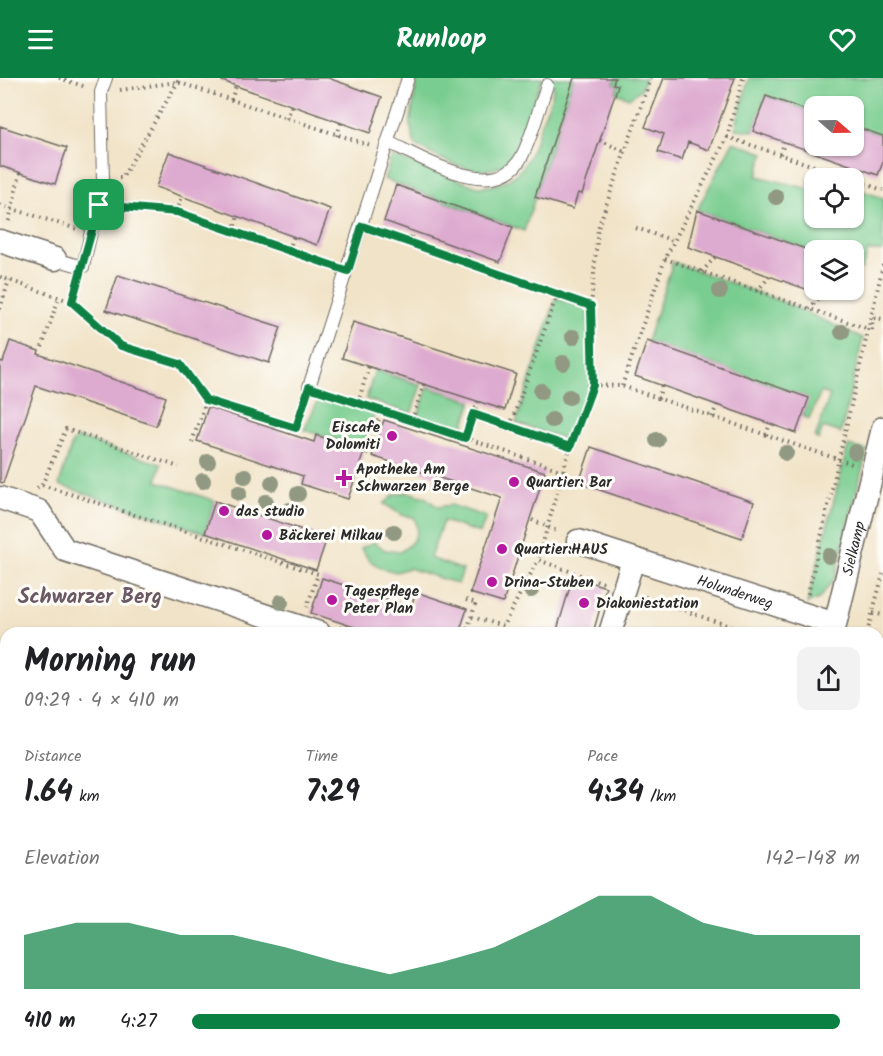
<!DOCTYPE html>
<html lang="en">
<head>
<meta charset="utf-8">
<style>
  :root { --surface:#fff; --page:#f2f2f2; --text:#202124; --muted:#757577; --accent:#0b8043 }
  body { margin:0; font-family:Kalam,sans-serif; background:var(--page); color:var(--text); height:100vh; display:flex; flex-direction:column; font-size:22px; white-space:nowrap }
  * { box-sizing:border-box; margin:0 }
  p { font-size:20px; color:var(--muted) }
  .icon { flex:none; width:33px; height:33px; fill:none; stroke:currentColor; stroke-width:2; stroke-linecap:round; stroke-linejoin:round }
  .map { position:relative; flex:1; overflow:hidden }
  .sheet { position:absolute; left:0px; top:549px; width:884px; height:429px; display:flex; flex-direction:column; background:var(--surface); border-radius:18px 18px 0 0; box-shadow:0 2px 4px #0004 }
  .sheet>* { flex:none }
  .needle { width:39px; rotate:110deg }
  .controls { position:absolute; left:804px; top:18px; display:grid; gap:12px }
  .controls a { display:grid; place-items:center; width:60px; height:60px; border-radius:12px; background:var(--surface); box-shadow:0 2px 4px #0004; font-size:30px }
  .pin { position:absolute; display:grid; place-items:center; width:51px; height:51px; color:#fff; margin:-26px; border-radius:12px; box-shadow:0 3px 9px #0006 }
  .round { display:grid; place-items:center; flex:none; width:63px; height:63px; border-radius:12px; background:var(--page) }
  .headline { display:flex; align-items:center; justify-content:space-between; height:102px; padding:0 24px }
  h1 { font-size:33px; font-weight:600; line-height:45px }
  .stats { display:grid; grid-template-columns:repeat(3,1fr); gap:9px; height:102px; padding:6px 24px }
  .stats div { display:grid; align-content:center }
  .stats b { font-size:30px; font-weight:600 }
  .stats small { font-size:16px; font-weight:400 }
  .stats p { font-size:16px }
  .chart { height:168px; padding:12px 24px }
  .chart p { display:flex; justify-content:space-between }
  .chart svg { width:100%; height:108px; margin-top:6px; fill:var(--accent); opacity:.7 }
  ul { padding:0 24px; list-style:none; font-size:20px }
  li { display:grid; grid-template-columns:96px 72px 1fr; align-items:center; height:45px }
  li i { height:15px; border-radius:8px; background:var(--accent) }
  header { display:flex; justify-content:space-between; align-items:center; height:78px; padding:0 24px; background:var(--accent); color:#fff; font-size:27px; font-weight:600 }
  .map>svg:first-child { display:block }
  .green { fill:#7acd90; stroke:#527c5e; stroke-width:1.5 }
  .building { fill:#deabd0 }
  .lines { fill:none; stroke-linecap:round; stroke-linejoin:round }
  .lane-casing { stroke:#706b62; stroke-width:14 }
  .street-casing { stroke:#706b62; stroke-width:25 }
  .path { stroke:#706b62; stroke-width:4; stroke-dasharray:1.5 4.5; stroke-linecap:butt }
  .lane { stroke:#fff; stroke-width:12 }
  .street { stroke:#fff; stroke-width:22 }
  .tree { fill:#919982 }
  .route-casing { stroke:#fff; stroke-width:12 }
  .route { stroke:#0b8043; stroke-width:8 }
  .poi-dot { fill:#b5179e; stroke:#fdfcf7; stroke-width:2 }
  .labels { text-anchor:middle; stroke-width:6; stroke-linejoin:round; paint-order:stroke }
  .poi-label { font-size:15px; font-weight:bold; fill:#2b2b2b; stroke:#fdfcf7; text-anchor:start }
  .street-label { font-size:15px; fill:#2b2b2b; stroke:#fdfcf7 }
  .district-label { font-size:21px; font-weight:bold; fill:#6a5865; stroke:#fdfcf7 }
</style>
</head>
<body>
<header><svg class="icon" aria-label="menu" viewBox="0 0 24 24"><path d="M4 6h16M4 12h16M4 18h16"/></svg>Runloop<svg class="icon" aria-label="heart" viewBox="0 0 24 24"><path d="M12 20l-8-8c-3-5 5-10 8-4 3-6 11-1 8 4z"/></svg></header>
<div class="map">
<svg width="883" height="978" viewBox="0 0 883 978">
  <rect width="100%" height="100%" fill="#fdfcf7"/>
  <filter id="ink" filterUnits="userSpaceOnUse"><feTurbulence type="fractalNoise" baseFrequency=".0167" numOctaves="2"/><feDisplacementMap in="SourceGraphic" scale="12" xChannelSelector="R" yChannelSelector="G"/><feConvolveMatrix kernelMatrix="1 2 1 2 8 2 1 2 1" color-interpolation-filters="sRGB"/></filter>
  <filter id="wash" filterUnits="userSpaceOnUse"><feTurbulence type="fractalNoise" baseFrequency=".008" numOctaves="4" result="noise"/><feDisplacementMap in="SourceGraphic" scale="24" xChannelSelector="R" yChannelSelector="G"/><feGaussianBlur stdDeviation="1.35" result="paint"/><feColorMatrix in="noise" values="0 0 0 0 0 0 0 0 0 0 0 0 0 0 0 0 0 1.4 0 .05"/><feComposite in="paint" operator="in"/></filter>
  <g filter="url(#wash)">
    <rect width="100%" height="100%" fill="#f1e3c7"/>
    <!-- green -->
    <path class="green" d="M417,0H574L524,153L384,101L392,78L478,109C525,108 530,77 543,40C547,30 555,15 553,4L542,1L513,78C487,108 443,83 415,67L410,47Z
      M615,0H645L641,11L629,20L616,15L618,7L613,6Z
      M749,0H883V58L854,48V28H814V35L766,18L753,53L735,51Z
      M733,64L764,75L757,98L814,112V140H854V110L883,120V173H868L862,191L854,188V172L814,174L697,132Z
      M673,184L783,224L863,260L841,355L823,349L819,361L815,360L830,317L821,314L809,341L803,338L808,320L647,263Z
      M556,220L588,231L590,306L570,363L516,345Z
      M375,292L421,307L411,336L366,321Z
      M428,309L472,323L462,352L418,338Z
      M320,318L375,334L363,370L304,352Z
      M78,360L161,386L157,403L215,423L205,455L59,407L72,365Z
      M848,368L867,372L835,500L819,521L807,526Z
      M407,414L425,419L438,429L451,427L486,439L480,455L443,443L430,480L463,492L458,506L409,490L396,494L381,490L369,482L361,470L374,464L385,472L400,474C414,465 421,455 414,439L404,438L384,426L394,417Z"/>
    <g id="blocks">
      <!-- building -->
      <path class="building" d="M223,0H328L382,19L370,55L222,3Z
        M574,0H615L613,6L618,7L582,116L578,115L573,131L535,119Z
        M664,0H735L709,72L688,64L682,82L658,74L664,56L645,49Z
        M766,18L814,35V68H854V48L883,58V84L878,97L753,53Z
        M0,48L67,70L55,106L0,88Z
        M169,74L330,131L317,167L156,109Z
        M396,107L513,149L500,184L384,143Z
        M697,132L814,174V214L688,169Z
        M118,197L281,249L269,285L106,232Z
        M353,244L516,296L505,332L342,280Z
        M10,263L39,273L38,276L166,319L156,348L36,308L3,405L0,404V283L3,284Z
        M647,263L809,320L796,355L635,298Z
        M208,329L314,364L316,357L364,374L348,421L301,406L303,398L197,363Z
        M384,342L545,394L503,525L470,515L502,420L372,378Z
        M591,369L754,424L742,460L579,405Z
        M215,423L327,460L316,492L205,455Z
        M573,499L606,509L593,555H556Z
        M322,500L411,529L416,514L467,531L459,555H373L311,535Z"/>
    </g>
  </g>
  <g filter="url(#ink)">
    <use href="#blocks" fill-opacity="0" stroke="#706b62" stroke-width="1.5"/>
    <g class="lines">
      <!-- lane casing -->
      <g class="lane-casing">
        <path id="lane" d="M388,64C421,79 497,127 522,78C533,56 539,30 547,7
          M55,181L83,189L103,102L101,14L106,0
          M309,309L408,0
          M324,978L326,972"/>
      </g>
      <!-- street casing -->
      <g class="street-casing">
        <g id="street">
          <path d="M0,163L55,181"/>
          <path d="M0,420L39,433L65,472L319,555"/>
          <path id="s1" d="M578,463L835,546"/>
          <path d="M610,555L633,482"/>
          <path id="s2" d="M833,555L883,350"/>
          <path d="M0,646L6,648"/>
          <path d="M678,972L696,978"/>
        </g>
      </g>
      <!-- path -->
      <path class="path" d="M59,0L86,9
        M120,12L177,4L369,67
        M231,22L236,8
        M287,41L292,27
        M337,58L341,45
        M727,59L850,100
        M600,62L625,74
        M780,76L785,64
        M845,99L849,87
        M119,100H122L180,0
        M854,102L883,112
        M0,127L77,151
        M112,127L177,134L332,187
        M177,134L182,119
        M9,143L20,95
        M636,150L674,163
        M233,153L238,138
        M377,154L591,228L598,150L651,0
        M409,165L413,154
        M289,172L294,158
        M665,181L868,251
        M466,185L470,174
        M702,194L715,179
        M0,199L72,224L78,204
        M757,213L770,198
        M72,224L121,268L180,286L206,323L296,350L304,324
        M591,228L593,307L570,369L538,482L604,505
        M0,231L9,202
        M809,231L822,217
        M872,252L874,240L883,241
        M42,269L59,219
        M593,307L622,308L852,386
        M622,308L665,181L727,59L743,0
        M324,313L465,360L478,323
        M658,321L662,308
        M358,325L369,288
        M473,336L570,369
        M712,339L717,327
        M412,342L424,306
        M510,348L557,217
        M766,357L770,346
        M465,360L563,393
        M192,364L206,323
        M366,377L382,333
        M42,407L66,351L179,389
        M37,410L42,407L318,496L307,529
        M532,442L559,454
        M808,516L883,187
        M645,519L749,555
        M466,522L476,525L466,555
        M873,535L883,537
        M472,539L503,548L538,482
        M340,549L359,555
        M867,555L883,496
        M878,888L883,890
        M587,978L589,972
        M745,978L747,972"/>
      <!-- lane -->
      <use href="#lane" class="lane"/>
      <!-- street -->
      <use href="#street" class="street"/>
    </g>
    <!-- trees -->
    <g class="tree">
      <circle cx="776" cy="119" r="8"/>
      <circle cx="720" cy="213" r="8"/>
      <circle cx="842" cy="254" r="8"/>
      <circle cx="573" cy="259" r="8"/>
      <circle cx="563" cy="285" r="8"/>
      <circle cx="541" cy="313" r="8"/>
      <circle cx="569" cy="319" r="8"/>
      <circle cx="552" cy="342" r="8"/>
      <circle cx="657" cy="362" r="8"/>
      <circle cx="855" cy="374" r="8"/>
      <circle cx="786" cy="375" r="8"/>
      <circle cx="208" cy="384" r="8"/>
      <circle cx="245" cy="398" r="8"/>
      <circle cx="203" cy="403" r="8"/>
      <circle cx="272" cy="405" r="8"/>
      <circle cx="239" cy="415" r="8"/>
      <circle cx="298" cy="416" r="8"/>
      <circle cx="266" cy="424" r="8"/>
      <circle cx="290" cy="432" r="8"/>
      <circle cx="394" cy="454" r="8"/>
      <circle cx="829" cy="478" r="8"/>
      <circle cx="531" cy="512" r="8"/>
      <circle cx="281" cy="524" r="8"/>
    </g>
  </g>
  <g class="lines" filter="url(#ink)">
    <!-- route casing -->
    <g class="route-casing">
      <path id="route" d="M99,127L177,134L348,193L362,148L591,228L593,307L570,369L473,336L465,360L309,309L296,350L206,322L180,286L121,268L72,224Z"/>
    </g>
    <!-- route -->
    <use href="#route" class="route"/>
  </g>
  <!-- markers -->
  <g class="poi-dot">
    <circle cx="392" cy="358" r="6"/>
    <path d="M341 391h6v6h6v6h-6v6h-6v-6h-6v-6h6z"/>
    <circle cx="514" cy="404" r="6"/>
    <circle cx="224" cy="433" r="6"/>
    <circle cx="267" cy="457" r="6"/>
    <circle cx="502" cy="471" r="6"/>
    <circle cx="492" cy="504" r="6"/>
    <circle cx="332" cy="522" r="6"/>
    <circle cx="584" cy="525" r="6"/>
  </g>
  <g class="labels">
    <!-- poi labels -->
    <g class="poi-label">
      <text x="380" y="354" text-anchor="end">Eiscafe<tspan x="380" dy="17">Dolomiti</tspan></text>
      <text x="356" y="396">Apotheke Am<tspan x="356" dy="17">Schwarzen Berge</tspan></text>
      <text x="526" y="409">Quartier: Bar</text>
      <text x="236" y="438">das studio</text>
      <text x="279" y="462">Bäckerei Milkau</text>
      <text x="514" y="476">Quartier:HAUS</text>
      <text x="504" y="509">Drina-Stuben</text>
      <text x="344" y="518">Tagespflege<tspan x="344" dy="17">Peter Plan</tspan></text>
      <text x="596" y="530">Diakoniestation</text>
    </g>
    <!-- street labels -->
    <g class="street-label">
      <text dy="5" stroke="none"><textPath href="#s2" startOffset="87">Sielkamp</textPath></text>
      <text dy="5" stroke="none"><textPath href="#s1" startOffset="165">Holunderweg</textPath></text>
    </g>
    <!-- district labels -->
    <g class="district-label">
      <text x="90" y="525">Schwarzer Berg</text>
    </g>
  </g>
</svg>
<div class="controls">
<a><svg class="needle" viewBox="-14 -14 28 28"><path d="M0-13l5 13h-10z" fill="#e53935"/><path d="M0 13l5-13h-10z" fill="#757577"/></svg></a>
<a><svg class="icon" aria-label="locate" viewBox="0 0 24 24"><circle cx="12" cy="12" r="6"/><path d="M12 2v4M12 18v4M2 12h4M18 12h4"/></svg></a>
<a><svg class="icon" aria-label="layers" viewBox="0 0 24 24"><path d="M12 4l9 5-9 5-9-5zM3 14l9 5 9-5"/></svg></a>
</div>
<div class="pin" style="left:99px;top:127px;background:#1e9e55"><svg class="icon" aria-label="arrive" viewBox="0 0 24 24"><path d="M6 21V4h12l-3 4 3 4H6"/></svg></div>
<section class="sheet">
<div class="headline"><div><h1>Morning run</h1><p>09:29 · 4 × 410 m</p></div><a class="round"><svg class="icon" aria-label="share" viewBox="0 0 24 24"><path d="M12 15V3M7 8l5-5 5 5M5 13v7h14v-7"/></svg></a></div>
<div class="stats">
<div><p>Distance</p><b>1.64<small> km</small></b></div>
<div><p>Time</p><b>7:29</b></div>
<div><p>Pace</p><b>4:34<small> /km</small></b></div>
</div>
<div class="chart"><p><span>Elevation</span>142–148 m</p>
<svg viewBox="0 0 160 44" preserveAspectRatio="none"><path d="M0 44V22L10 17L20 17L30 22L40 22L50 27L60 33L70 38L80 33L90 27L100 17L110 6L120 6L130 17L140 22L150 22L160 22V44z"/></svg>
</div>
<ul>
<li><b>410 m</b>4:27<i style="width:97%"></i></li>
</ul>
</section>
</div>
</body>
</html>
